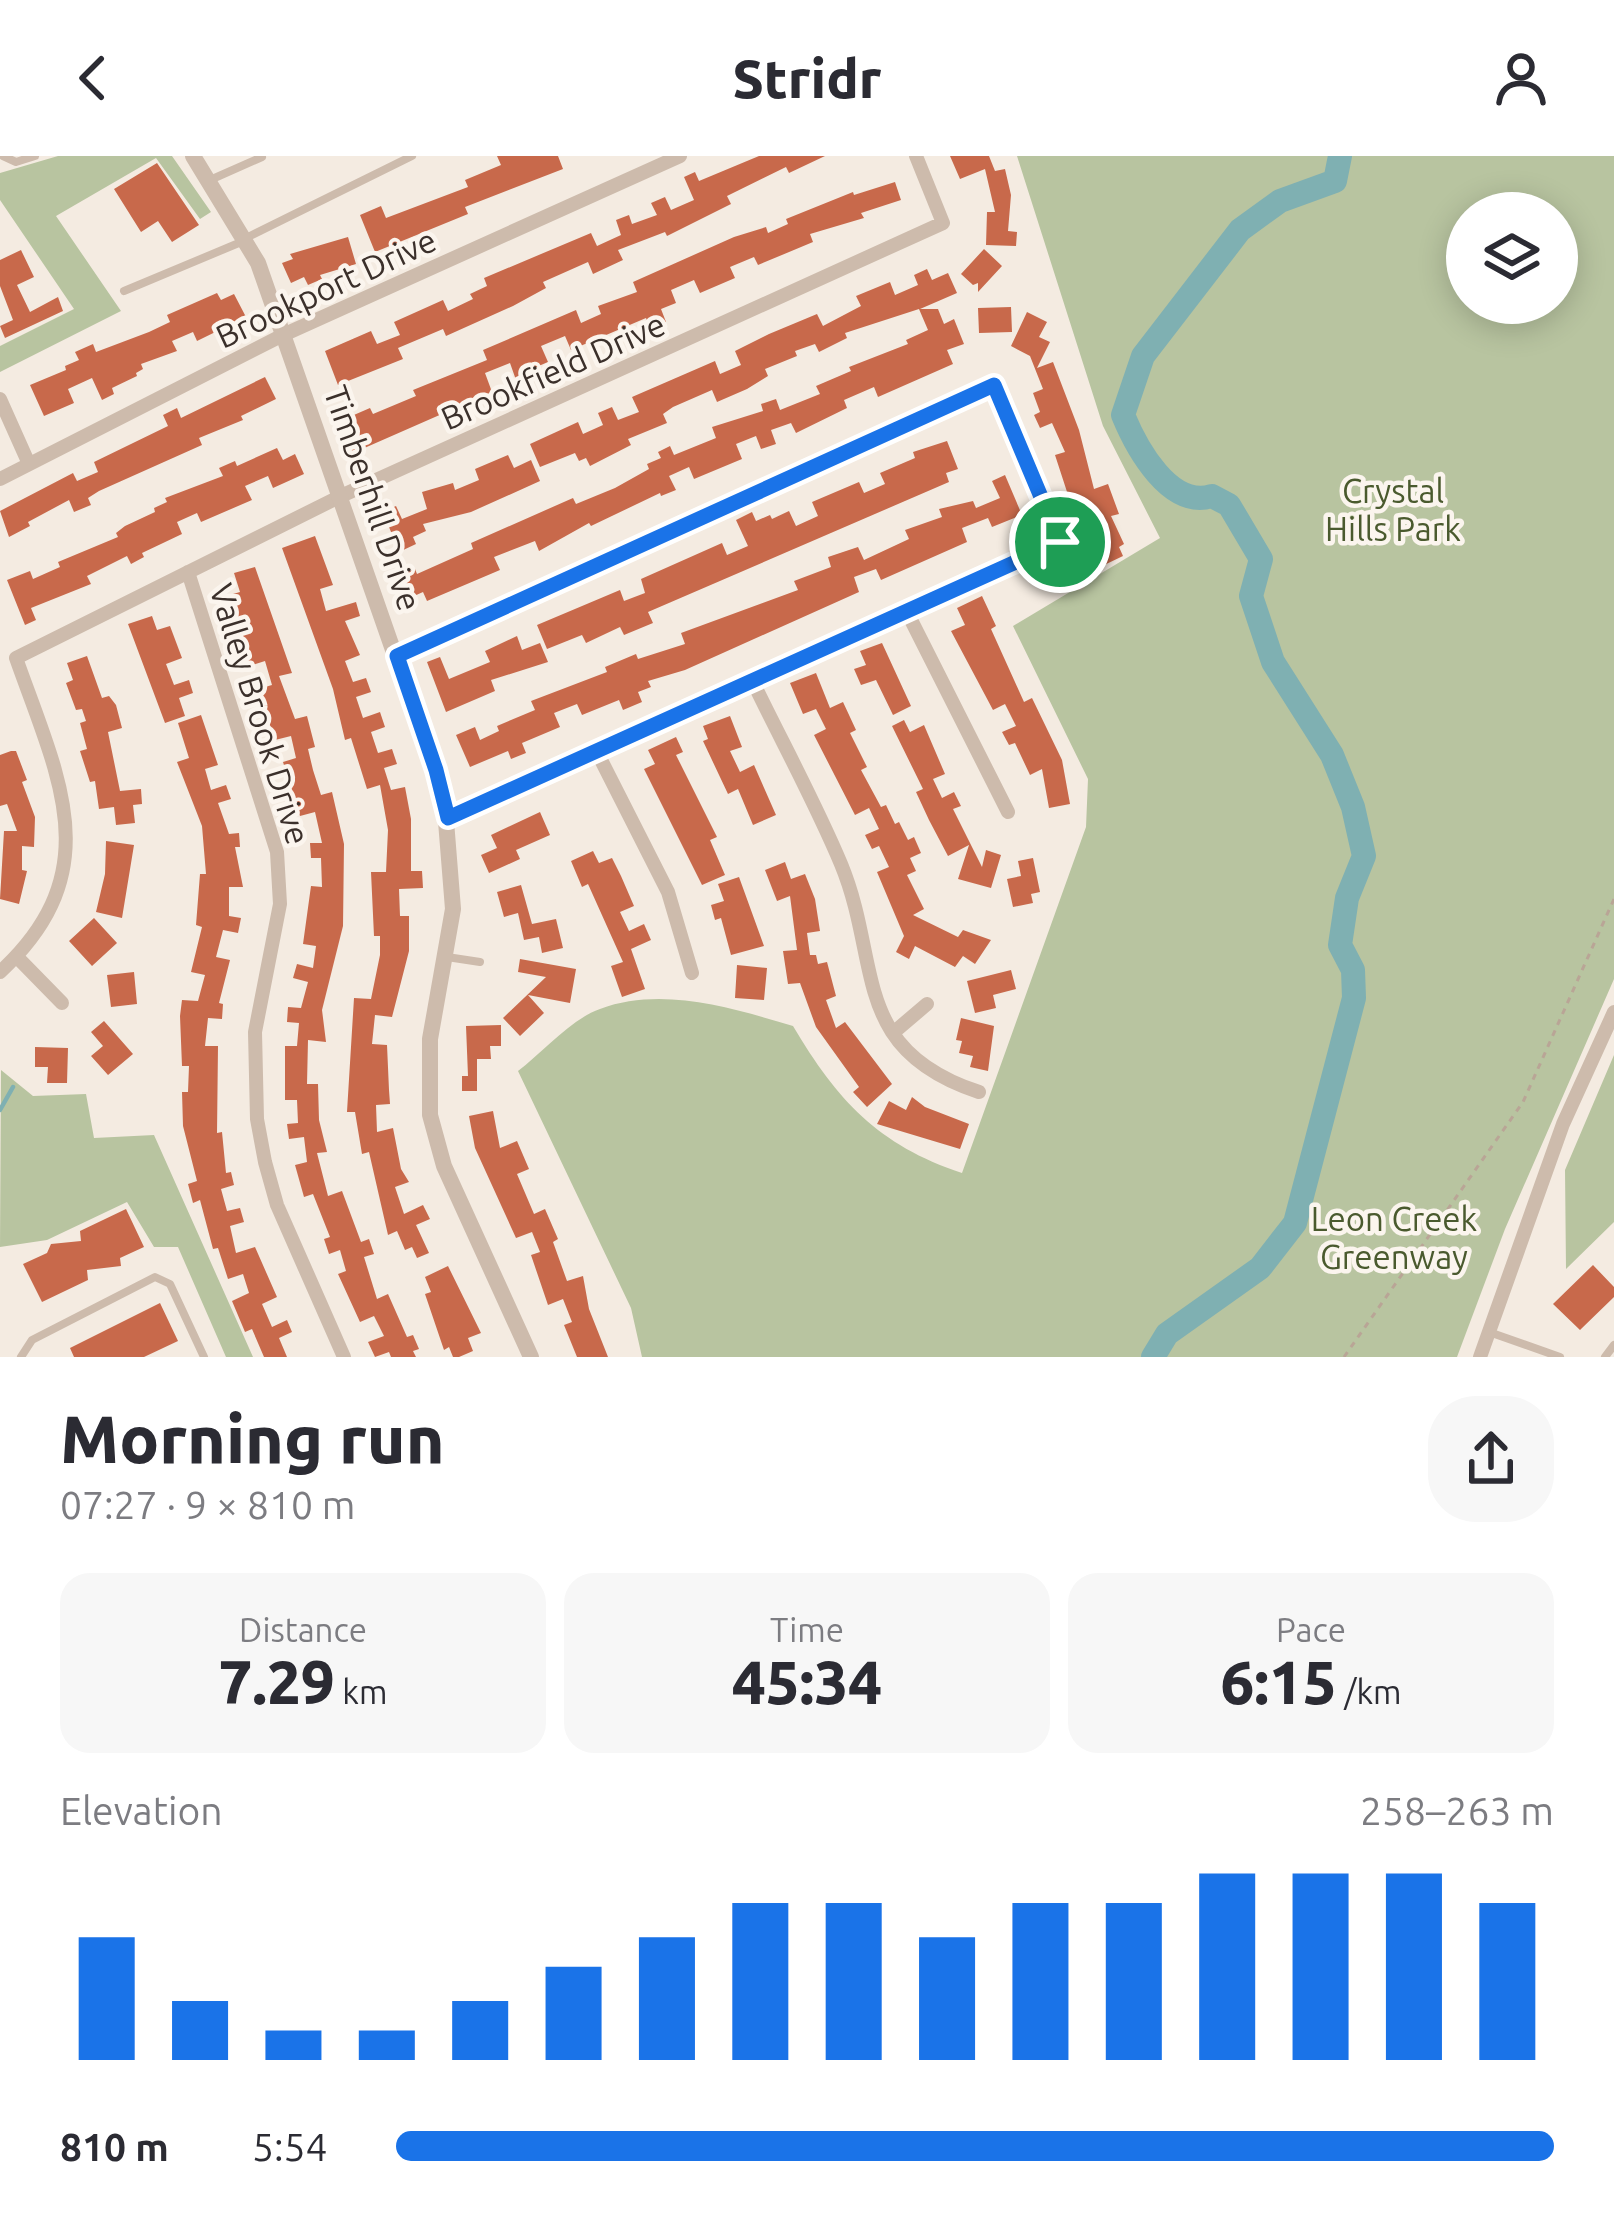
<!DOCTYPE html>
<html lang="en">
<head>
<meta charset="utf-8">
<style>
  :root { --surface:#fff; --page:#f7f7f7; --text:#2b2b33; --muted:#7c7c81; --accent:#1a73e8 }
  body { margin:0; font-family:Ubuntu,sans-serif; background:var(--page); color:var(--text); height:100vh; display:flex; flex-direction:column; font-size:45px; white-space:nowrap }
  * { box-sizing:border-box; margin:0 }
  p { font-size:39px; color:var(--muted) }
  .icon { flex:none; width:66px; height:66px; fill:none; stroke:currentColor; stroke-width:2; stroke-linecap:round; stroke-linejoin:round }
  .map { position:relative; height:1201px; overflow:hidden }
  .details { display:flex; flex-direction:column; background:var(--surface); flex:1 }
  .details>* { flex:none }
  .fabs { position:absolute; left:1446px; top:36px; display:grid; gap:24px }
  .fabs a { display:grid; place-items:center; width:132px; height:132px; border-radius:50%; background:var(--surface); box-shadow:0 6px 30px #0003; font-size:60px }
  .pin { position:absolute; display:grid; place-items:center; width:102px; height:102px; color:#fff; margin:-51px; border:6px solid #fff; border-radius:50%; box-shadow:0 3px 12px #0007 }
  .round { display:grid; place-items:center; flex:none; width:126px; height:126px; border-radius:48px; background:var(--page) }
  .head { display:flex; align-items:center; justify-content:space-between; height:204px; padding:0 60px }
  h1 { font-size:66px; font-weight:800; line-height:90px }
  .figures { display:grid; grid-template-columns:repeat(3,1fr); gap:18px; height:204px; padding:12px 60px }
  .figures div { display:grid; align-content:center; border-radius:30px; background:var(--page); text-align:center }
  .figures b { font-size:60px; font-weight:800 }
  .figures small { font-size:33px; font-weight:400 }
  .figures p { font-size:33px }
  .chart { height:336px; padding:24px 60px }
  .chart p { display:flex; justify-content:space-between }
  .chart svg { width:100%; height:216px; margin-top:12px; stroke:var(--accent); stroke-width:6 }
  ul { padding:0 60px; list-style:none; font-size:39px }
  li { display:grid; grid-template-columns:192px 144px 1fr; align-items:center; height:90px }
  li i { height:30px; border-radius:15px; background:var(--accent) }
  header { display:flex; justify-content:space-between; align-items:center; height:156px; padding:0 60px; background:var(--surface); font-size:54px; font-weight:800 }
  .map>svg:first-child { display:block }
  .green { fill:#b8c4a0; fill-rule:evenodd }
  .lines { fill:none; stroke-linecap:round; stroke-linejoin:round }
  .stream { stroke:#7fb0b2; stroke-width:4.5 }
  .river { stroke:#7fb0b2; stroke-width:24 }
  .building { fill:#c8694b }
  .path { stroke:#b9a596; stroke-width:3; stroke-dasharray:6 6; stroke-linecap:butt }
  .service { stroke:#cdbbac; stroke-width:8 }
  .minor { stroke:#cdbbac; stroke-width:14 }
  .tertiary { stroke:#cdbbac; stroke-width:16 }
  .route-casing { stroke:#fff; stroke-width:24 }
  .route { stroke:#1a73e8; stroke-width:15 }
  .labels { text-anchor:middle; stroke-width:9; stroke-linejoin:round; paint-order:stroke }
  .street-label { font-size:33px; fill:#3b302b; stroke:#fbf5ee }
  .park-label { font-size:33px; fill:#4a5a2e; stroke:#fbf5ee }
</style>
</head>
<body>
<header><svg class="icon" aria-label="back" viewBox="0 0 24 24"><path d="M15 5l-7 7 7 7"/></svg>Stridr<svg class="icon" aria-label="person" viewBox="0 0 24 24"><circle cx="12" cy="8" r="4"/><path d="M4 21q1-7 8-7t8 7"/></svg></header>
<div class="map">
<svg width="1614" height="1201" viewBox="0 0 1614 1201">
  <rect width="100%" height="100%" fill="#f4ebe1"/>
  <!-- green -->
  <path class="green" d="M58,0H172L211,56L200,63L156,2L56,60L121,155L0,216V190L74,153L0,44V17Z
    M1017,0H1614V823L1505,1073L1457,1201H642L631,1152L518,915C542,897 571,863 600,853C662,830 732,852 793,870C837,944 878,989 962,1017L1086,671L1088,623L1013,470L1160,382L1103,270ZM1467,57H1557V147H1467Z
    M1614,899V1066L1566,1113L1565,1014Z
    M1,914L33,940L86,938L94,982L154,979L253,1201H226L178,1091H154L127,1046L47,1084L0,1091Z"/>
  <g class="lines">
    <!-- stream -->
    <path class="stream" d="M0,954L13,931"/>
    <!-- river -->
    <path class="river" d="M1153,1201L1167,1178L1260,1112L1295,1067L1354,842L1353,814L1340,789L1347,742L1364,700L1353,651L1332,599L1273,506L1251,440L1261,403L1229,349L1212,340C1170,353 1137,293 1123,259L1143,200L1240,74L1280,45L1335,25L1340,0"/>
  </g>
  <!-- building -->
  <path class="building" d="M497,0H558L563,13L465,51L468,58L375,96L360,59L381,50L386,62L468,31L465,24L501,9Z
    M759,0H825L789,17L786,11L727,40L731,48L667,80L665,76L618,94L623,104L593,118L588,106L543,126L546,132L513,150L446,180L443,173L398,192L403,203L338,229L325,195L371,175L377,188L400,179L394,166L443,144L448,155L473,143L470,138L487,130L484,122L591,77L597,90L621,79L616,64L629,59L632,68L657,59L651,47L665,41L671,54L694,44L684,21L695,16L699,25Z
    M950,0H989L995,15L1005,13L1011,39L1008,75L1017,76L1016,90L986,89L987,56H995L985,13L960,23Z
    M157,7L199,69L172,86L158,65L141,76L114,33Z
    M895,26L901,44L861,57L864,62L810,78L813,86L758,109L754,101L730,111L735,122L700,137L694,124L671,134L676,147L661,153L666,166L650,172L646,162L571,194L565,180L541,190L548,206L527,215L529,219L516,224L510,207L485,217L492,236L353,297L340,265L370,252L373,258L416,240L413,234L487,204L483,194L576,154L581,167L601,158L598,150L637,136L633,126L734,81L766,71L768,77L788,68L786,63L853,36L854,39Z
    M348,81L356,108L320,119L322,123L308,129L304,121L291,127L282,107L293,103L290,98Z
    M984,93L1002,110L978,136V127L973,129L961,118Z
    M21,94L34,121L17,129L30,156L58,141L63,155L5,182L0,170L13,164L0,130V104Z
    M927,113L932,124L948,117L957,137L920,153H938L944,168L954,163L964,188L947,194L953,208L878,241L874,231L844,244L847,252L796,277L791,267L771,274L776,288L761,293L756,280L736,288L742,303L694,323L689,311L669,320L676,334L661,340L660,337L591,370L589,367L539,395L535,385L494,401L500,414L427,445L423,436L403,445L393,422L415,413L417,418L473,393L471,387L573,342L576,348L615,332L649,313L647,308L661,302L658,296L670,290L674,299L716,282L712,271L763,255L761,248L776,243L780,254L820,238L816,230L851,215L849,211L908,188L906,184L928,174L919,153L845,177L847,182L819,196L815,188L795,195L797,200L765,213L768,220L747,233L717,246L712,234L673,251L663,258L667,267L628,283L631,289L590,310L586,302L579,305L575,297L540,311L530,288L578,266L583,278L603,269L598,257L612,251L618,264L639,256L632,241L715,205L720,218L741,209L735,195L769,178L817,158L823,170L861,150L856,140L890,126L895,139L918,129L914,119Z
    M217,137L221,144L234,138L246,161L197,185L193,176L172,185L177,195L141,208L143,213L136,217L137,220L112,232L114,238L102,244L92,222L68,233L74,247L44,260L30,229L66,214L65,210L79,204L75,196L93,188L96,196L149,176L170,166L167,159Z
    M1011,151L1012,176L979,177L978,152Z
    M1027,156L1047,166L1039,181L1050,186L1037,212L1053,206L1079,274L1094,333L1108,328L1119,358L1111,360L1124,388L1119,391L1123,400L1100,411L1069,342L1055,299L1065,296L1052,267L1040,272L1034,259L1040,256L1033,237L1043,233L1030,200L1011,190Z
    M265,221L276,243L241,260L243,264L199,282L202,289L99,335L88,342L91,349L74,356L69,344L28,366L30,370L9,381L0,355L73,317L77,325L98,316L94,306L168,270L163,259L177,252L181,262Z
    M947,285L958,313L946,317L949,326L648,456L653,467L624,479L620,471L586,487L582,479L547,493L537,469L620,434L624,445L645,437L641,423L722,387L727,399L748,390L736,364L752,356L756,365L770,359L772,363L789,355L796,370L818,360L812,346L859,326L864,337L885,328L880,317L915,302L913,296Z
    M277,292L283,304L295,298L304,318L273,332L268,320L245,330L252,344L201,366L197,357L177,366L182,378L142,397L144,401L131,408L127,400L87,420L91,428L31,452L36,464L25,469L7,424L30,415L33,423L60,411L58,406L118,381L116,377L125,370L155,356L154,352L167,346L165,342L223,320L219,312L235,305L237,310Z
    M508,299L514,312L531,304L540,325L471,356L423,368L426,375L413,381L416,388L399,396L383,356L396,350L402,363L427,353L422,336L453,327L455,334L479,324L475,313Z
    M1005,319L1022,359L992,371L988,362L962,372L967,386L881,424L876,413L854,421L859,436L685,514L648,525L651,531L638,536L642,546L623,554L619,544L582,559L577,548L554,557L560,571L522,587L526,597L511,603L508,595L470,611L456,579L475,571L480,584L499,575L497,570L535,554L531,545L607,516L605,511L636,498L638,503L685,488L681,477L798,434L794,425L831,411L828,401L858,391L864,404L909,383L905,374L942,361L939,353L973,345L976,352L1000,342L992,325Z
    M315,380L333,429L320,433L326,455L356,446L360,460L345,465L360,499L345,505L353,526L366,522L371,536L356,541L363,562L380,556L385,571L371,576L378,597L392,593L397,608L384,612L391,634L405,631L411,663V715H422L423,732L399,733L400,760H409V795L392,861L375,859L372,888L387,889L389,934L390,948L376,949L377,976L393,972L401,1013L409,1026L395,1031L404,1058L423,1049L430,1063L416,1069L429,1097L417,1102L412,1091L405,1094L397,1075L388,1079L369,996L362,998L355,956H347L354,842L371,843L380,799V780H374L371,716H386L388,674L380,629L367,633L351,582L345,584L333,533L282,392Z
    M255,411L292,517L279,520L295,563L307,560L315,591L308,593L313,614L321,639L332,636L344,688L343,770L322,854L326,886L308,884L307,928H318L319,964L327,996L317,997L328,1040L342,1035L361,1086L369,1083L374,1098L364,1101L377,1143L388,1138L407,1181L413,1179L419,1193L413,1195L416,1201H391L389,1196L375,1201L368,1186L384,1180L374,1160L360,1166L338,1118L346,1115L340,1094L329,1098L324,1083L330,1081L313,1038L304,1041L295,1009L307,1006L304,981L289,983L287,968L298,967L297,944H285V890H297L299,867L287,866L288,851L301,852L308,826L293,822L297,808L313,812L316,790L303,788L311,730L322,731L321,702H311L310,687H322L315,656L300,660L283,606L296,602L291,580L275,584L258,533L272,529L265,505L249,510L226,440L240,436L234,417Z
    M982,440L996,470L991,473L1024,546L1032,542L1062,604L1070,648L1049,652L1042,613L1030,619L1015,587L1009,589L1002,576L1016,570L1005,548L993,554L951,475L965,469L957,452Z
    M152,460L157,474L170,470L182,502L166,508L174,529L189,524L193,537L179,542L185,560L165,567L128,468Z
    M517,480L522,494L540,487L548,506L491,524L495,535L446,556L427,506L440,501L449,523L490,506L485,495Z
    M882,487L911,550L893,559L876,524L861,529L854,513L866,509L860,495Z
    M87,500L102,542L109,540L116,549L122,572L108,576L120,635L141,633L142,648L133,649L135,667L116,669L114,651L99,653L95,625L90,626L80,595L87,593L80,567L86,565L82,553L76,554L66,527L73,524L67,507Z
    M816,517L830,552L843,546L856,574L850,577L867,611L861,614L881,651L886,649L895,668L899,666L908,684L914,681L921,697L910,702L916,715L907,719L924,753L913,759L958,781L963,774L991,784L975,808L963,800L955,811L915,790L909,803L896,796L904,780L877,716L889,711L879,690L872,693L865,679L879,673L869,652L855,659L814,579L826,573L816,553L803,558L790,527Z
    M201,559L218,609L205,613L211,634L226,629L231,643L218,647L229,678L239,677L240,691H235L243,731H229V760L241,762L238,777L223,774L216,801L230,804L219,847L223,848L222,863L208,862L205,890H218L217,977L222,976L226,1017L231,1016L234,1029L221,1033L227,1055L240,1052L244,1066L230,1070L236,1097L255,1091L277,1141L262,1148L272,1171L287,1164L292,1176L279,1182L287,1201H264L252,1173L245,1176L232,1145L249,1137L243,1118L228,1123L218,1092L213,1093L200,1044L193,1047L188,1028L197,1025L183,970L182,936H188L189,910H182L180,860L182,844L198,845L205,819L191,816L202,771L196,769L200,718H206L202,670L177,606L189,602L178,567Z
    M730,560L742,591L730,595L740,616L754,609L776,659L753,669L738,633L728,638L703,585L708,583L703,570Z
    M904,564L910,576L924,569L945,618L933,623L942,642L954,636L961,650L953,653L982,711L986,694L1001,699L991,732L958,723L969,689L948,700L929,664L916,636L923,633L892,570Z
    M676,581L683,596L676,599L717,681L710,684L725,719L702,729L644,613L655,608L648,594Z
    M11,595H16L27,624L22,626L35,661L34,691L22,690V714L27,715L19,748L0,743L4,675H17L7,648L0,650V599Z
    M540,656L550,679L516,694L520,703L489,717L481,699L497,692L491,679Z
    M106,685L134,689L122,762L96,756L105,718Z
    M593,695L599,707L612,702L621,720L634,750L620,756L629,775L644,768L651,784L631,793L645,833L622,841L611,810L623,806L588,728L582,731L571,705Z
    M1033,702L1040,736L1031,738L1033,747L1013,751L1007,723L1021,720L1018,705Z
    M785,706L791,723L805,718L815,743L820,775L807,777L810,799H816L818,808L827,806L836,840L826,844L836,872L845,866L892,928L867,951L853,936L859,931L816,871L800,827L788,828L783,795L797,794L790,740L777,745L765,714Z
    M739,721L764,790L731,799L721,762L715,764L711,749L724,745L718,728Z
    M521,729L532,768L556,763L563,792L542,797L539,781L524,784L518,757L504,761L497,736Z
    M94,762L117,787L92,810L69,785Z
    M520,803L576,813L570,847L528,839L544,857L520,880L503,862L546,821L518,816Z
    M737,809L767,812L764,844L735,842Z
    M1011,814L1016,833L993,839L996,852L975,857L967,825Z
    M134,816L137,848L111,851L107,819Z
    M961,862L994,870L988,915L970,911L973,900L959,897L962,885L956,884Z
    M104,865L133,898L108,919L91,900L103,890L91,876Z
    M501,869V890H490L491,903H477V935H462V920H468L466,870Z
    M35,891L68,892L67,927H47L48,911H35Z
    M912,941L925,951L969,968L960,993L877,968L889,945L906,954Z
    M493,955L500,992L517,985L529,1013L517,1018L534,1058L545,1053L558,1083L553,1086L567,1125L583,1120L589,1153L608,1201H577L564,1169L572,1166L563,1143L548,1149L531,1099L540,1096L532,1076L516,1082L475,992L469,960Z
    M126,1053L144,1091L120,1102L121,1110L87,1114L88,1124L42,1146L23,1108L47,1097L51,1088L81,1085L80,1075Z
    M1593,1109L1614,1131V1141L1580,1174L1553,1148Z
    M448,1110L481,1177L468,1182L473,1195L459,1201H453L449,1191L444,1194L425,1138L431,1136L425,1121Z
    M160,1147L178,1185L144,1201H74L70,1192Z"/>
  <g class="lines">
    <!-- path -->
    <path class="path" d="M1344,1201L1523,946L1614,743"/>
    <!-- service -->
    <path class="service" d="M3,0L16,6L35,0
      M210,24L262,1
      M246,82L412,0
      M124,135L246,84
      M447,801L480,806
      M1489,1176L1560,1201
      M21,1201L32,1184L155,1121L170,1128L204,1201
      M1605,1201L1614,1189"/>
    <!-- minor -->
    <path class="minor" d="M0,243L29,308
      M0,323L283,179L680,0
      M188,416L277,696L280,748L255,876L257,963L265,1006L277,1049L344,1201
      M907,456L1008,656
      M397,500L994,229L1079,427
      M753,526C782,586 815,646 841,708C882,807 849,893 979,936
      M597,596L668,736L692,817
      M448,662L1060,386
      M17,801L62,847
      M0,816C110,715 58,621 16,502L341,340L943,67L916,0
      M893,877L927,848
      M1480,1201L1563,968L1614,856"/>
    <!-- tertiary -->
    <path class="tertiary" d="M193,0L258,107L444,640L453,753L430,883V959L444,1010L531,1201"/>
  </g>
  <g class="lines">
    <!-- route casing -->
    <g class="route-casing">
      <path id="route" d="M994,229L1060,386L448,662L436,614L397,500Z"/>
    </g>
    <!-- route -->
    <use href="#route" class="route"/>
  </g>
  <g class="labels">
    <!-- street labels -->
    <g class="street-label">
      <text transform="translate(326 132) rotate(-25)" y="12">Brookport Drive</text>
      <text transform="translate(553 215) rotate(-24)" y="12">Brookfield Drive</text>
      <text transform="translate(373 342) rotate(71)" y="12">Timberhill Drive</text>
      <text transform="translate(260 558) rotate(73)" y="12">Valley Brook Drive</text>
    </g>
    <!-- park labels -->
    <g class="park-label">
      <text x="1393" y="347">Crystal<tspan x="1393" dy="38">Hills Park</tspan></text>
      <text x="1394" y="1075">Leon Creek<tspan x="1394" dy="38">Greenway</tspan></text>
    </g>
  </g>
</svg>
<div class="fabs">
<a><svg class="icon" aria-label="layers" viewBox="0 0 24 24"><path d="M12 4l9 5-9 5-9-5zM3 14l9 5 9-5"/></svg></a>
</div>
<div class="pin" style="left:1060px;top:386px;background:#1e9e55"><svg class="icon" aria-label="arrive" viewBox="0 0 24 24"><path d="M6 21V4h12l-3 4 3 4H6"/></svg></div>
</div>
<section class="details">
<div class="head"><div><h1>Morning run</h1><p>07:27 · 9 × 810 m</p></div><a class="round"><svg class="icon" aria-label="share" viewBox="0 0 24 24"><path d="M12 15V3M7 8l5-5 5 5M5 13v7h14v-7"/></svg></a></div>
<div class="figures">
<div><p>Distance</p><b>7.29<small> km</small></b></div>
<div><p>Time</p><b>45:34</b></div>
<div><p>Pace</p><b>6:15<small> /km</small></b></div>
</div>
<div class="chart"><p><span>Elevation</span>258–263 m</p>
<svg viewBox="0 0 160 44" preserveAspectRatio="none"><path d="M5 44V19M15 44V32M25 44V38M35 44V38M45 44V32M55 44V25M65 44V19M75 44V12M85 44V12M95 44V19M105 44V12M115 44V12M125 44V6M135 44V6M145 44V6M155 44V12"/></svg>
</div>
<ul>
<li><b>810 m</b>5:54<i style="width:100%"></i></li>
</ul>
</section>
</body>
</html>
